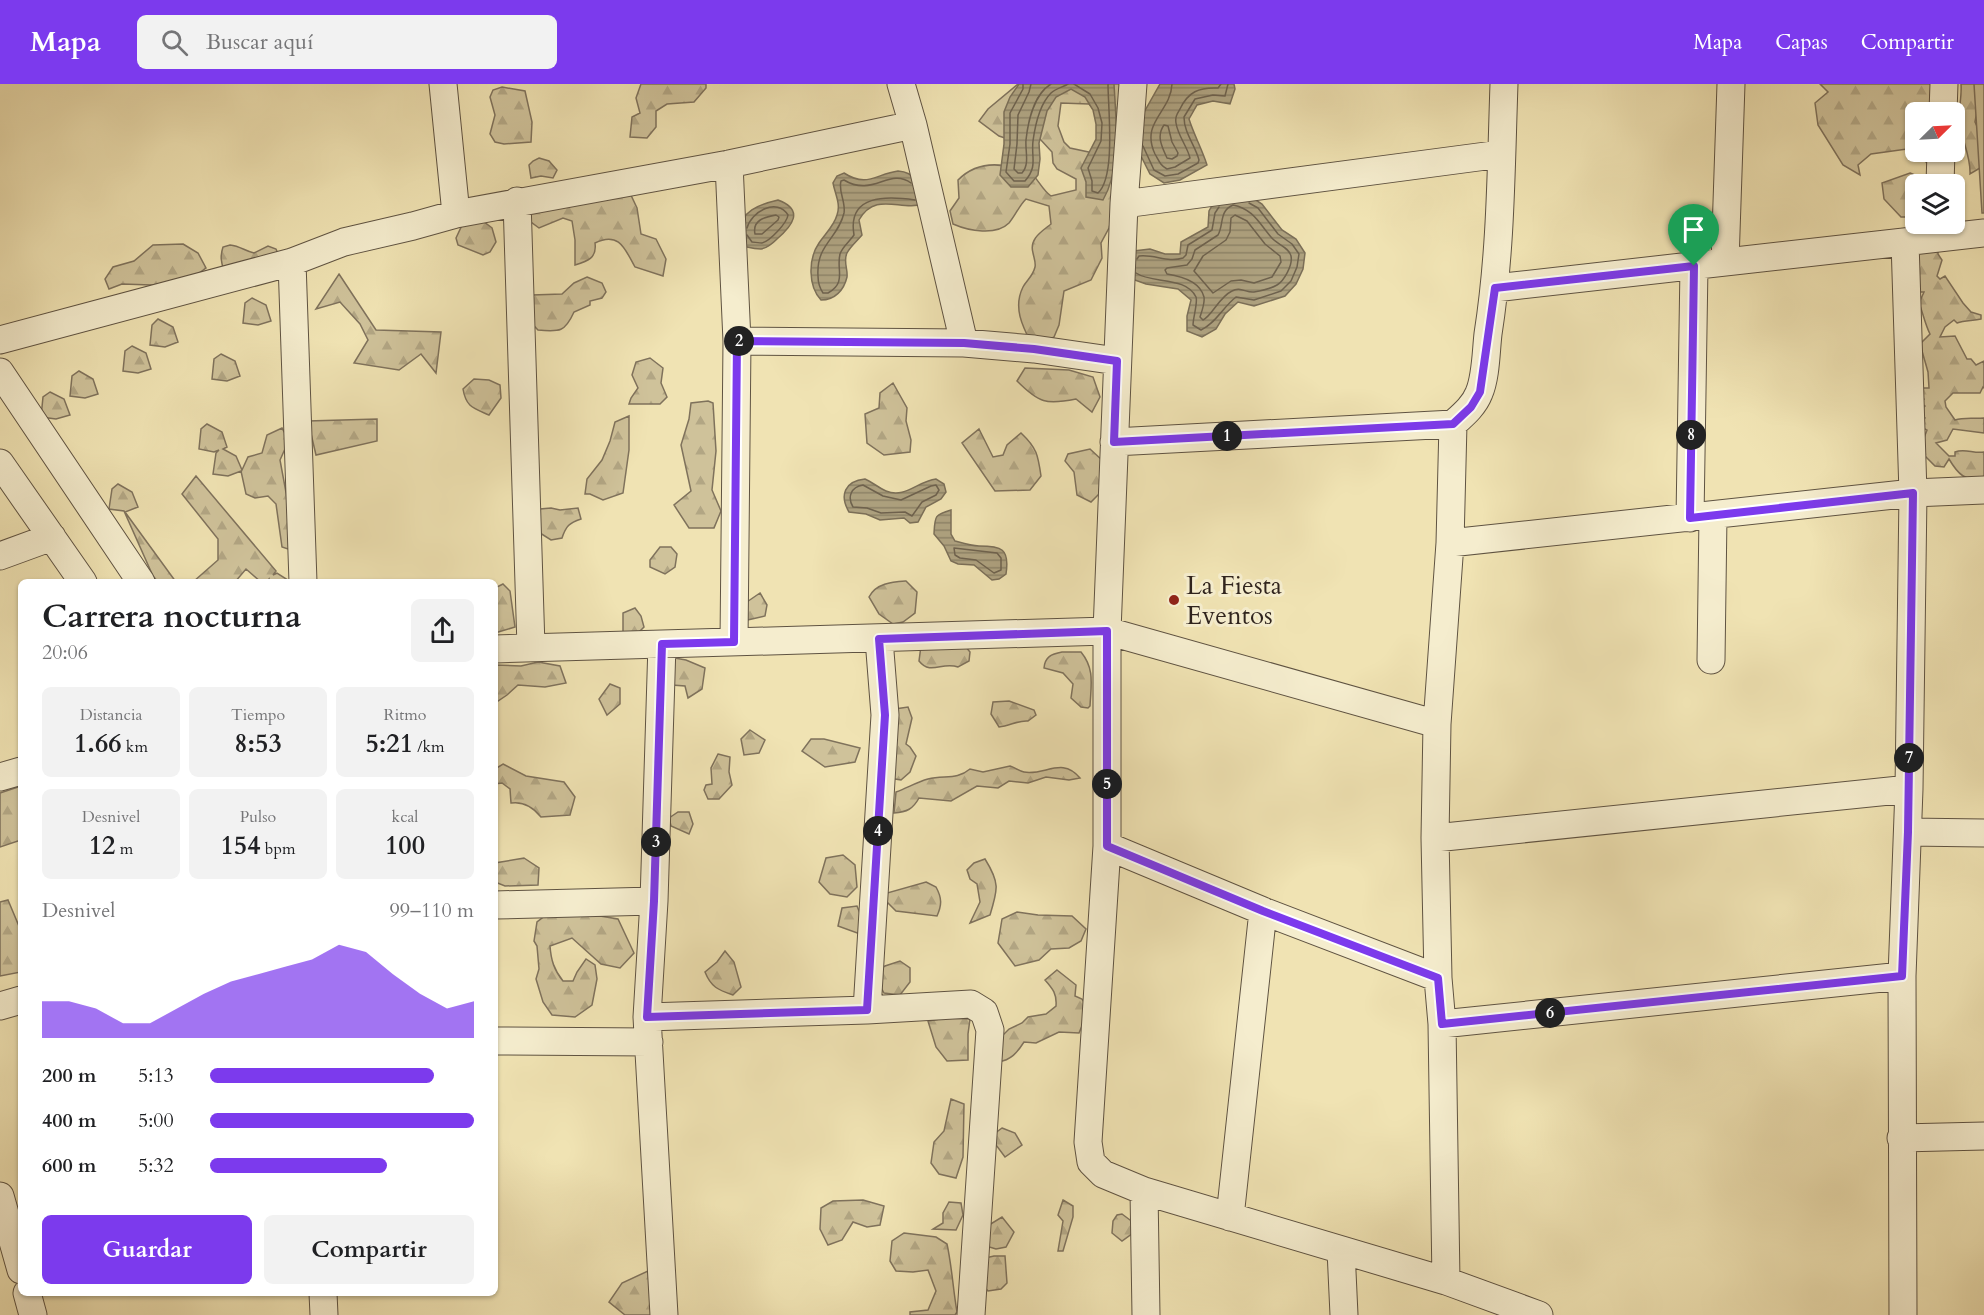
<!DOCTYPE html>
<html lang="es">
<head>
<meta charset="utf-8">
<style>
  :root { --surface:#fff; --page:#f2f2f2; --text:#202124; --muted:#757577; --accent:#7c3aed }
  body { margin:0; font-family:Cardo,serif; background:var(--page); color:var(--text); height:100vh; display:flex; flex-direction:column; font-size:22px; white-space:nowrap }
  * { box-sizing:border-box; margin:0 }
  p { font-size:20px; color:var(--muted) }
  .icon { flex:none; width:33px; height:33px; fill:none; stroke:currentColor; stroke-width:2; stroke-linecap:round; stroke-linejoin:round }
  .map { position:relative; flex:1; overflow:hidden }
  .sheet { position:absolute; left:18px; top:495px; width:480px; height:717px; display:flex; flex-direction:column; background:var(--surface); border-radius:9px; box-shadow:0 2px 4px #0004 }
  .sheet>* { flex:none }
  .needle { width:39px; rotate:66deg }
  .tools { position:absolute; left:1905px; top:18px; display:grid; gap:12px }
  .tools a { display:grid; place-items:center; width:60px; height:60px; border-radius:9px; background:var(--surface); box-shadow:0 2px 4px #0004; font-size:30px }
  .pin { position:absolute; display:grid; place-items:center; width:51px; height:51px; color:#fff; margin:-62px -26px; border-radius:50% 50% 50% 0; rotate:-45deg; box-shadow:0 0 6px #0007 }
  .pin .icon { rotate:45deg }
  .km { position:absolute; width:30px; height:30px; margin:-15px; border-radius:50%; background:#222; color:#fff; font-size:16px; line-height:30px; text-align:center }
  .round { display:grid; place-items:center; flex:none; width:63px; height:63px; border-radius:9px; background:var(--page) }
  .summary { display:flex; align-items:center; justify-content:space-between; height:102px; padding:0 24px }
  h1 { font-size:33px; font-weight:700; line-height:45px }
  .figures { display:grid; grid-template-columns:repeat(3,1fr); gap:9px; height:102px; padding:6px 24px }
  .figures div { display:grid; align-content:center; border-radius:9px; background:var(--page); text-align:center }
  .figures b { font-size:26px; font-weight:700 }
  .figures small { font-size:16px; font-weight:400 }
  .figures p { font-size:16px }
  .chart { height:168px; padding:12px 24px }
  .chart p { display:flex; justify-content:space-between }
  .chart svg { width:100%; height:108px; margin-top:6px; fill:var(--accent); opacity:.7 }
  .action { display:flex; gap:12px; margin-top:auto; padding:12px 24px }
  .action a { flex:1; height:69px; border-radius:9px; background:var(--accent); color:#fff; font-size:24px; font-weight:700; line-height:69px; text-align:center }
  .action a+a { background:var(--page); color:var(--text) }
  ul { padding:0 24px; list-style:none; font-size:20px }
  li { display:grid; grid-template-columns:96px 72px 1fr; align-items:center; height:45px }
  li i { height:15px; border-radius:8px; background:var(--accent) }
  header { display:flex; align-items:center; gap:36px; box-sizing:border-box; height:84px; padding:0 30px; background:var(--accent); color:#fff }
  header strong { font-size:28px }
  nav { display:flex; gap:33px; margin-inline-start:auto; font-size:21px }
  .search { width:420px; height:54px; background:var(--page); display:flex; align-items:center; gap:15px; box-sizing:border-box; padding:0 21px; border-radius:9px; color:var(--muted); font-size:22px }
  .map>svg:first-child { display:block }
  .forest { fill:url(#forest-firs); stroke:#7f725c; stroke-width:1.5 }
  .park { fill:#cfc29a; stroke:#7f725c; stroke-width:1.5 }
  .water { fill:url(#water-rules); stroke:#7b6f58; stroke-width:1.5 }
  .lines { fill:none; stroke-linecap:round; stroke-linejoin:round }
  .shore { stroke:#6e624e; stroke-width:1.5 }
  .minor-casing { stroke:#5f5342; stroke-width:29 }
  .minor { stroke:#f5edce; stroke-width:27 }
  .route-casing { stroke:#fff; stroke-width:12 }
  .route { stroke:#7c3aed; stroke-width:8 }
  .poi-dot { fill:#8f2418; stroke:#f5edce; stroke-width:2 }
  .labels { text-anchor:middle; stroke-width:6; stroke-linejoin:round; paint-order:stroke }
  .poi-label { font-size:26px; fill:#2f231d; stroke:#f5edce; text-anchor:start }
</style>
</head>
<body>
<header>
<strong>Mapa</strong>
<div class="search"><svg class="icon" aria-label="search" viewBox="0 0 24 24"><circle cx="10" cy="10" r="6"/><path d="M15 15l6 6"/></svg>Buscar aquí</div>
<nav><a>Mapa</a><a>Capas</a><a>Compartir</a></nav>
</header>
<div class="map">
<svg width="1984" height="1231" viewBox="0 0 1984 1231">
  <defs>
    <pattern id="forest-firs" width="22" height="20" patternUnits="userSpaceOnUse" patternTransform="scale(1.5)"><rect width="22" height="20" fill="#cfc29a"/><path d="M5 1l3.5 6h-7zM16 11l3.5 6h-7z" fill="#b2a684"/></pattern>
    <pattern id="water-rules" width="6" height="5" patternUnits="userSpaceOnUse" patternTransform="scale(1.5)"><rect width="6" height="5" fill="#aea280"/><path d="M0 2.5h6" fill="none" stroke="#8e8468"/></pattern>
  </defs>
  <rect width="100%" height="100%" fill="#f0e3b3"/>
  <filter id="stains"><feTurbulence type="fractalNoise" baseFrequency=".00333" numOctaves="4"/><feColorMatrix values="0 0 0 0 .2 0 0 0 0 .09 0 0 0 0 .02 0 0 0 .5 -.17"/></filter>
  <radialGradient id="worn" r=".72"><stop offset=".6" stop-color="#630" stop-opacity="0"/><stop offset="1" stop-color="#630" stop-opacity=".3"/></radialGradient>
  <!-- forest -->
  <path class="forest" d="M641,0H706V4L694,18L667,20L656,27V43L647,54L630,53L632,33L640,29L636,14Z
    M1018,0H1121C1122,14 1121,35 1110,44L1089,20L1061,19L1058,42L1064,58L1070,64L1098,70L1113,82L1115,100L1113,129L1109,144L1101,159L1102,174L1091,196L1064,207L1059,241L1054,253L1034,265C1024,245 1012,225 1023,203C1027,196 1033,192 1035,183C1036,179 1034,174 1033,169C1029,155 1041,148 1051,140L1049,122L1026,115C1019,122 1015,132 1009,139C996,152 969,147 953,140L950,127L959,114L958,96C974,80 994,78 1015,84C1019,85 1025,85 1029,87C1037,93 1042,106 1051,112L1076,106V95L1057,85L1053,79L1052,68L1040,55H1008L999,52L979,37L988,25Z
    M1820,0H1931L1929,28H1916V68H1928L1926,78L1907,65L1871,70L1858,81L1860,91L1843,81L1818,41L1815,19L1828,8Z
    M1961,0H1977L1979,16L1975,38L1979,47L1980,84L1970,90C1971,71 1960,53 1959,34C1959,23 1962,12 1961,0Z
    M502,3L525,7L532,38L531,58L504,60L495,58L490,50L495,31L490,13L493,6Z
    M539,74L549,77L557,86L553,94L541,92L531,94L529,81L533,77Z
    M1910,89L1932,98V100H1916L1915,133H1901L1884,115L1882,99Z
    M629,107L637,124L641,150L656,155L666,175L663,192L635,183C625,165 619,147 595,159C597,174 588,177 575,181V156L572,137L563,134L539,144L531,138L530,124Z
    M479,134L492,144L496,158L490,168L483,171L458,161L456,154L464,137Z
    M1913,154L1938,165V170L1942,176L1937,192L1940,195L1945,192L1963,219L1971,228L1981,231V235C1973,237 1965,236 1957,239L1954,236L1945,243L1940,253L1955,252L1967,275H1971L1976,281L1984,277V304L1983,303L1980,309H1953L1945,317L1946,323L1955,336C1964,333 1974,335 1984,334V349L1953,345L1947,356L1936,359L1949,372H1955V368C1965,364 1974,370 1984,368V398C1964,395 1959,392 1949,375L1944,383L1935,382L1922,369L1924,354L1927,346L1921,343V339L1925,334L1922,332L1920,326L1925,322L1919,318L1924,315L1915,306L1921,304H1929L1928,288L1920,260L1930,250C1925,240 1923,229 1919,219L1924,208H1919Z
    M183,160L198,169L206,184L181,202L122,200L109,205L105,195L113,183L134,177L153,161Z
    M230,161C240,162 245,167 254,169L268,162L276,165L279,172L224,187C221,178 220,172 223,163Z
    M339,190L376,246L441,248L436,289L421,270L399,286L354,279L368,256L360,240L340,218L316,225Z
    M587,193L602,199L606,208L602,214L590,217V221L574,228C565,248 560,248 538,246L534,242L532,211L562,210L574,199Z
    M252,214L266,221L271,237L258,241L243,239L245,219Z
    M158,235L173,243L178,258L165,263L150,261L152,241Z
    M132,262L146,269L151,285L138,289L123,287L125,267Z
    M221,270L235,277L240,292L227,297L212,295L214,275Z
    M650,274L663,284L661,299L667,313L660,320H629L631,314L638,304L632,291L636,278Z
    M1025,284L1069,286L1093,293L1100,313L1092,328L1076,315C1046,321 1039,319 1017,297Z
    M79,287L93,295L98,310L85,314L70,312L72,292Z
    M474,295L489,296L500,301L501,314L489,331C473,324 466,323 463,305Z
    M893,299L907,324L906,337L911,356L910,368L884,371L867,359L865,330L879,324L880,309Z
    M50,308L64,315L70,331L56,335L41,333L43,313Z
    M708,317L713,319L716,367L712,406L721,427L714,444H689L674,421L691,407L681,361L689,335L691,319Z
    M629,332V366L623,409L603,416L590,410H585L587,395L602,376L610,357L615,338Z
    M377,335V357L316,371L308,337Z
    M207,340L222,348L227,363L223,365L236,372L242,386L248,373L262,369L267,351L282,344L289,356L280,376L290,430L291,466L282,463L276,420L268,412L255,414L246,410L241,387L228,392L213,390L216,369L219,366L214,368L199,365L201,345Z
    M979,345L993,373L1003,371L1007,361L1021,349C1037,364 1038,371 1041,392L1030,406L995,407L962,359Z
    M1090,365L1103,377L1099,410L1091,418L1077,411L1074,388L1065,377L1068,370Z
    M196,392L276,487L273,491L277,489L291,498H269V495L266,498H261L246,485L235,498H193L218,476V455L182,410Z
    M118,400L132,408L138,423L125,428L176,498H158L153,492L124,427L109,425L112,405Z
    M551,424L560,426L578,424L581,435C569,439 566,442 562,454L551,456L540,449V425Z
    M660,463H671L677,470L675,483L665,490L650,483V476Z
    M906,497L917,508L915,529L903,538L893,540L879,530L869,513C876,499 892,498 906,497Z
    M503,500L510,507L515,543L495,549V504Z
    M760,509L767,521L765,532L743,537L741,522Z
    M635,524L641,532L644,543L635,552L623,548V529Z
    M961,557L970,568L969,577L958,583C942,577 931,592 919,577L921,562Z
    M1062,568H1081C1095,585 1091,601 1090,622L1088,624L1081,623L1071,614L1073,600L1063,589L1044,584C1045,573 1051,570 1062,568Z
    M669,573L686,576L705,584L702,605L688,614L685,602L672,601Z
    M538,578L560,582L566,599L545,603L518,601L507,611L495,619V581L521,582Z
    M610,600L620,604V620L607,631L599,615Z
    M1009,617L1034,626L1036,631L1028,637C1018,636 1010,642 999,643L991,630L993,618Z
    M908,623L912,634L906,660L910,663L916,672L910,688L901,696L889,694L895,625Z
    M750,646L765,656L759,669L744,671L741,655Z
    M811,655H824L860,664L855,678L825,683L802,667Z
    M718,670L730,673L729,688L732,701L719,715H708L704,706L706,701L712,700L711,684Z
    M503,680L526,692L564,698L575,713L570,731L541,733C533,723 524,717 511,719L510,705L502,699L495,700V685Z
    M1010,682C1014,683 1019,687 1024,688C1045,692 1062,672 1080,694L1069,696L1046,693L1028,699L1009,697L998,704L977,702L951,717L919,714C913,725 907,728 894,729L896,708C907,704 917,698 928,695C945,691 957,696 970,685L983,688Z
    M21,702V756L0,763V709Z
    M678,728H689L693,740L689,750L671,742L669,734Z
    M843,771L855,781L857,803L847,813L830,810L819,798L826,774Z
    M524,774L539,784L538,801L505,802L495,798V779Z
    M985,775C1000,799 998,805 990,831L970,839L980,818L977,800L970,795L967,786L974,779Z
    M926,798L936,803C942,814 942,821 937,832L896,827L885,816L887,809Z
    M8,816L21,847V888L0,892V818Z
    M559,821L594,831L618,835L634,869L620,884L601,880L572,854L550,862C551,876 554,886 563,897H573L577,888L586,875L595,881L597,895L592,921L575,933L552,931L543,918L536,895L539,885L537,862L534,857L537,838Z
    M857,822L861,832L860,850L838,842L842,824Z
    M1017,828L1038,831L1072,832L1086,845L1081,857L1069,864L1051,865L1039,876L1015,882L998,859L1002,835Z
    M725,867L734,878L741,903L733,911C718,906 711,903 705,888L717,878Z
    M900,877L910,884V898L900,911L884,909L873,889L885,882Z
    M1057,886L1076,901L1075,912L1082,915L1089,925L1079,949L1059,948L1036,959L1024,958C1017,969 1011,976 998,978L1001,953L1009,945L1022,939L1028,933L1046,930L1056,922C1057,910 1053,905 1045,896Z
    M946,934L970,935L968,950V976L947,977L936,963L928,937Z
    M951,1015L964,1020L963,1073L956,1094L939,1090L931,1079L934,1058L944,1047Z
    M1002,1044L1015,1049L1022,1061L1005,1073L990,1053Z
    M863,1116L884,1122L880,1141L867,1143L853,1138L842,1156L828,1161L820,1145L821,1124L833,1117Z
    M1063,1116L1073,1122V1133L1063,1167H1058L1063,1137L1058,1131Z
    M949,1118L961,1119L963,1131L956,1146L933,1145L943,1139V1129Z
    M1122,1130L1134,1139L1133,1149L1122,1157L1112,1149L1113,1137L1117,1131Z
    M1002,1133L1014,1148L1006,1163L996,1165L986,1162L989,1141Z
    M904,1149L936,1153L947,1160C952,1183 953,1205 957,1228L955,1231H910V1228L928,1226L936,1207L928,1186L913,1188L896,1187L890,1177L892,1157Z
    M994,1172H1005L1007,1199L1001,1205L988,1207L981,1199L985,1174Z
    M661,1181L660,1231H625L609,1218L622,1199Z"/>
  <!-- park -->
  <path class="park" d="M1974,0H1984V129H1982Z"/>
  <!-- water -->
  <path class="water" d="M1019,0H1114C1116,38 1122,83 1103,116L1086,113V98L1081,84L1096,55V40L1093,26L1085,13L1071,5L1056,13L1047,27L1039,59L1040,75L1038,91L1028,103H1011L1000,91L1004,60V28L1010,13Z
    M1160,0H1234L1235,5L1230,20L1213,17L1197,21L1189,35C1194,51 1202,65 1207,81L1180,96L1164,99L1150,90L1137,64L1138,39Z
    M898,87C917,88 920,103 924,119C903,129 876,106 859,136L862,151C857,157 850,163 847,169C843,177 848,185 847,193C844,206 835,216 821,216C808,202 808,175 819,159C825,150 834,142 837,131C841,120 835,110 833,99L837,92L844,89C867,104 876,90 898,87Z
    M1248,111L1262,120L1282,146L1296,155L1305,169L1303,185L1296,200L1285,212L1254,222L1238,218L1225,230L1216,245L1202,253L1187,247V232L1191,216L1178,205L1146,200L1132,195L1134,167L1150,165L1165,170H1180L1181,158L1208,143L1209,127L1217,113Z
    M778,116C805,126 792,142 777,155C773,159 768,164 761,165C757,165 751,164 747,163C745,160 741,154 740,150C738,127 761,120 778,116Z
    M865,395C872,398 879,404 886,407C905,415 918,397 936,395L944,400L946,408L941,415L926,423L918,438L910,439L904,434L880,436L866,430L849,428C839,411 845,397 865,395Z
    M951,426V450L955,457C962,459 971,462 979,462C1001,462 1010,464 1006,490L999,495L992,496L974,481L958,480L951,477L944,462L934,450C935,432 934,431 951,426Z"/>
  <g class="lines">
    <!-- shore -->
    <path class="shore" d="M1023,0V5L1010,29V60L1006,88L1014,97H1025C1038,82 1031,74 1033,57C1035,42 1040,20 1051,9C1055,5 1063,3 1068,0
      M1031,0L1029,8L1018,31L1017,60L1014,85L1018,89H1022C1030,80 1025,67 1026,56C1028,38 1034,10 1051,0
      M1074,0L1090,10L1098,24L1102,39L1101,57L1088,84L1092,97V107L1098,109C1116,93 1108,24 1108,0
      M1172,0C1171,28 1140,38 1155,70C1159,77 1160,81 1167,85L1175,83L1190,74C1187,62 1178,52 1176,39C1175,33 1177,30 1180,25C1188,8 1199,3 1218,4L1221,0
      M1164,41L1168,42L1172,58L1178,69L1177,72L1172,75L1167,74C1162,63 1156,52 1164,41Z
      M1143,62L1154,86L1165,92L1178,90L1198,79L1199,76C1195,61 1184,49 1184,33L1195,15L1213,11L1225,12L1228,0
      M911,99C889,83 873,114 844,96L841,97C838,107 846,118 844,129C838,155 816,160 818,192C818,199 819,203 823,209H828C847,198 836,186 840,170C842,163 850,157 854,151C847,110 887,112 915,116
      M1233,121C1253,125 1259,139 1271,153C1276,160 1289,163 1291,172C1293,181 1284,197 1277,201C1272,204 1260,207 1254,208C1246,209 1240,202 1232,207C1219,213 1212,232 1203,236L1200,233C1202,227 1205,219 1204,213C1200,197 1180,192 1167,190L1165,186L1167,184L1187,181L1192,175L1195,166L1218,151C1224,140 1219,127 1233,121Z
      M776,131L779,133L778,136L762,150H755C752,136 765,133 776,131Z
      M1235,131L1247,137L1265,160L1280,172L1281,178L1272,193L1254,199L1241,196L1231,197L1213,209L1194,187L1203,172L1226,156L1230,148L1231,134Z
      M747,144C751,128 777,113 788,131C787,139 770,157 762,159C760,159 753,158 752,158L747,151
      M1137,175L1139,172C1155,170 1167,179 1183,174L1186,171L1188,161L1212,146L1215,129L1219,123
      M1136,189C1152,200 1186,192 1196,213C1198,218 1193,234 1193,241L1201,246C1216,239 1223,223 1236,213L1254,216L1281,207L1291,197L1297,183L1299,170L1292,160L1278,150L1258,124L1249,119
      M863,401L883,412L901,416L931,402L936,401L939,406L936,411L922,418L912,432L905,428L881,429L867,424L853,423C847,413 851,403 863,401Z
      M954,464L997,469L1001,474V486L994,489L976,476L960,474L955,471Z"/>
    <!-- minor casing -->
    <g class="minor-casing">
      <path id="minor" d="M443,0L456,130
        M901,0L913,41L964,259
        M1133,0L1124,120L1107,547V762L1088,1058L1091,1078L1103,1090L1144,1107L1446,1197L1539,1231
        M1943,28L1944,0
        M729,80L737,257L734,558
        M1940,100L1941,68
        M517,117L531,563
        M1124,120L1501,70
        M292,178L303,498
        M1725,178L1731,0
        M1495,204L1984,149
        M0,256L292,178L344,158L413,142L456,130L729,80L913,41
        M737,257L964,259L1034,265L1117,277
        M0,288L141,498
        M1114,358L1453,340
        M0,379L83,498
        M1690,434L1694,182
        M1450,459L1913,409L1984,406
        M0,472L52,453
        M662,560L654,817L647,933L664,1231
        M495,565L1107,547L1437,640
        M1711,576L1713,432
        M0,693L21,687
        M1908,748L1984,749
        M1435,754L1909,705
        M1107,762L1263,827L1438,894
        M495,821L654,817
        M0,922L21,916
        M867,926L885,631L879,555
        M647,933L867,926L971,920L984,928L990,946L971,1231
        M1442,940L1902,892
        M495,957L649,958
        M1901,1054L1984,1052
        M1144,1107L1146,1231
        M0,1112L21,1186
        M1230,1133L1263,827
        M1341,1166L1344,1231
        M1446,1197L1442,940L1438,894L1435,754L1437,640L1450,459L1453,340C1463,331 1474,322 1479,309C1486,293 1486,267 1488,250C1501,167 1501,84 1504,0
        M27,1209L33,1231
        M323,1209L324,1231
        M1903,1231L1902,892L1909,705L1913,409L1905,158"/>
    </g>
    <!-- minor -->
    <use href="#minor" class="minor"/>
  </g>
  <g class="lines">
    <!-- route casing -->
    <g class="route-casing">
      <path id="route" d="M1694,182L1690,434L1913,409L1908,748L1902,892L1442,940L1438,894L1263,827L1107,762V547L879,555L885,631L867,926L647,933L654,817L662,560L734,558L737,257L964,259L1034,265L1117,277L1114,358L1453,340L1471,323L1480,308L1495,204Z"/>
    </g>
    <!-- route -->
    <use href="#route" class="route"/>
  </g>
  <!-- markers -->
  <circle class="poi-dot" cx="1174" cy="516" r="6"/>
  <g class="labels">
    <!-- poi labels -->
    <g class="poi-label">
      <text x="1186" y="510">La Fiesta<tspan x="1186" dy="30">Eventos</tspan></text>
    </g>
  </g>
  <rect width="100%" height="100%" filter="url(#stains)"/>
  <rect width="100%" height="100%" fill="url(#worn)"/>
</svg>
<div class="tools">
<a><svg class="needle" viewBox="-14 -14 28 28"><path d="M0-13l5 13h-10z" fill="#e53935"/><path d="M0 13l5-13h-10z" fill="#757577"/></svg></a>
<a><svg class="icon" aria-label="layers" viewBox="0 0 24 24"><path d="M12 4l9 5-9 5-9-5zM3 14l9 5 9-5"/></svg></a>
</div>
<div class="pin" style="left:1694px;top:182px;background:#1e9e55"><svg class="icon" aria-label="arrive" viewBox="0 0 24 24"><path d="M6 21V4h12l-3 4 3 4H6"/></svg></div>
<b class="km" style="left:1227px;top:352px">1</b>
<b class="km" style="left:739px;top:257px">2</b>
<b class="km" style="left:656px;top:758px">3</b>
<b class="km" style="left:878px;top:747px">4</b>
<b class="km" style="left:1107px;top:700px">5</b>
<b class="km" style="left:1550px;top:929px">6</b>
<b class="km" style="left:1909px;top:674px">7</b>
<b class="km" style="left:1691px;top:351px">8</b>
<section class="sheet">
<div class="summary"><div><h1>Carrera nocturna</h1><p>20:06</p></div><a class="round"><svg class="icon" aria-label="share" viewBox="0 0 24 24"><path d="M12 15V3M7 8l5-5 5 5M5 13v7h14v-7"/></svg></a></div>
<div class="figures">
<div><p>Distancia</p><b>1.66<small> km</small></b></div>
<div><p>Tiempo</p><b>8:53</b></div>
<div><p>Ritmo</p><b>5:21<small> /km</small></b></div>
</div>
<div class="figures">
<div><p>Desnivel</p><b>12<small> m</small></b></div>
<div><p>Pulso</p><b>154<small> bpm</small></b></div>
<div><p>kcal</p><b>100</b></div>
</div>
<div class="chart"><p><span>Desnivel</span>99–110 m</p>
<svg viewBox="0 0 160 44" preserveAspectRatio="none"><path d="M0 44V29L10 29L20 32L30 38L40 38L50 32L60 26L70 21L80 18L90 15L100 12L110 6L120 9L130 18L140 26L150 32L160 29V44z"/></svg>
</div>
<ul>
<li><b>200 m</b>5:13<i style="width:85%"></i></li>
<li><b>400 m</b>5:00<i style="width:100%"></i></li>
<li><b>600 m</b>5:32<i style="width:67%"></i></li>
</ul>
<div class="action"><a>Guardar</a><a>Compartir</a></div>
</section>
</div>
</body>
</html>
